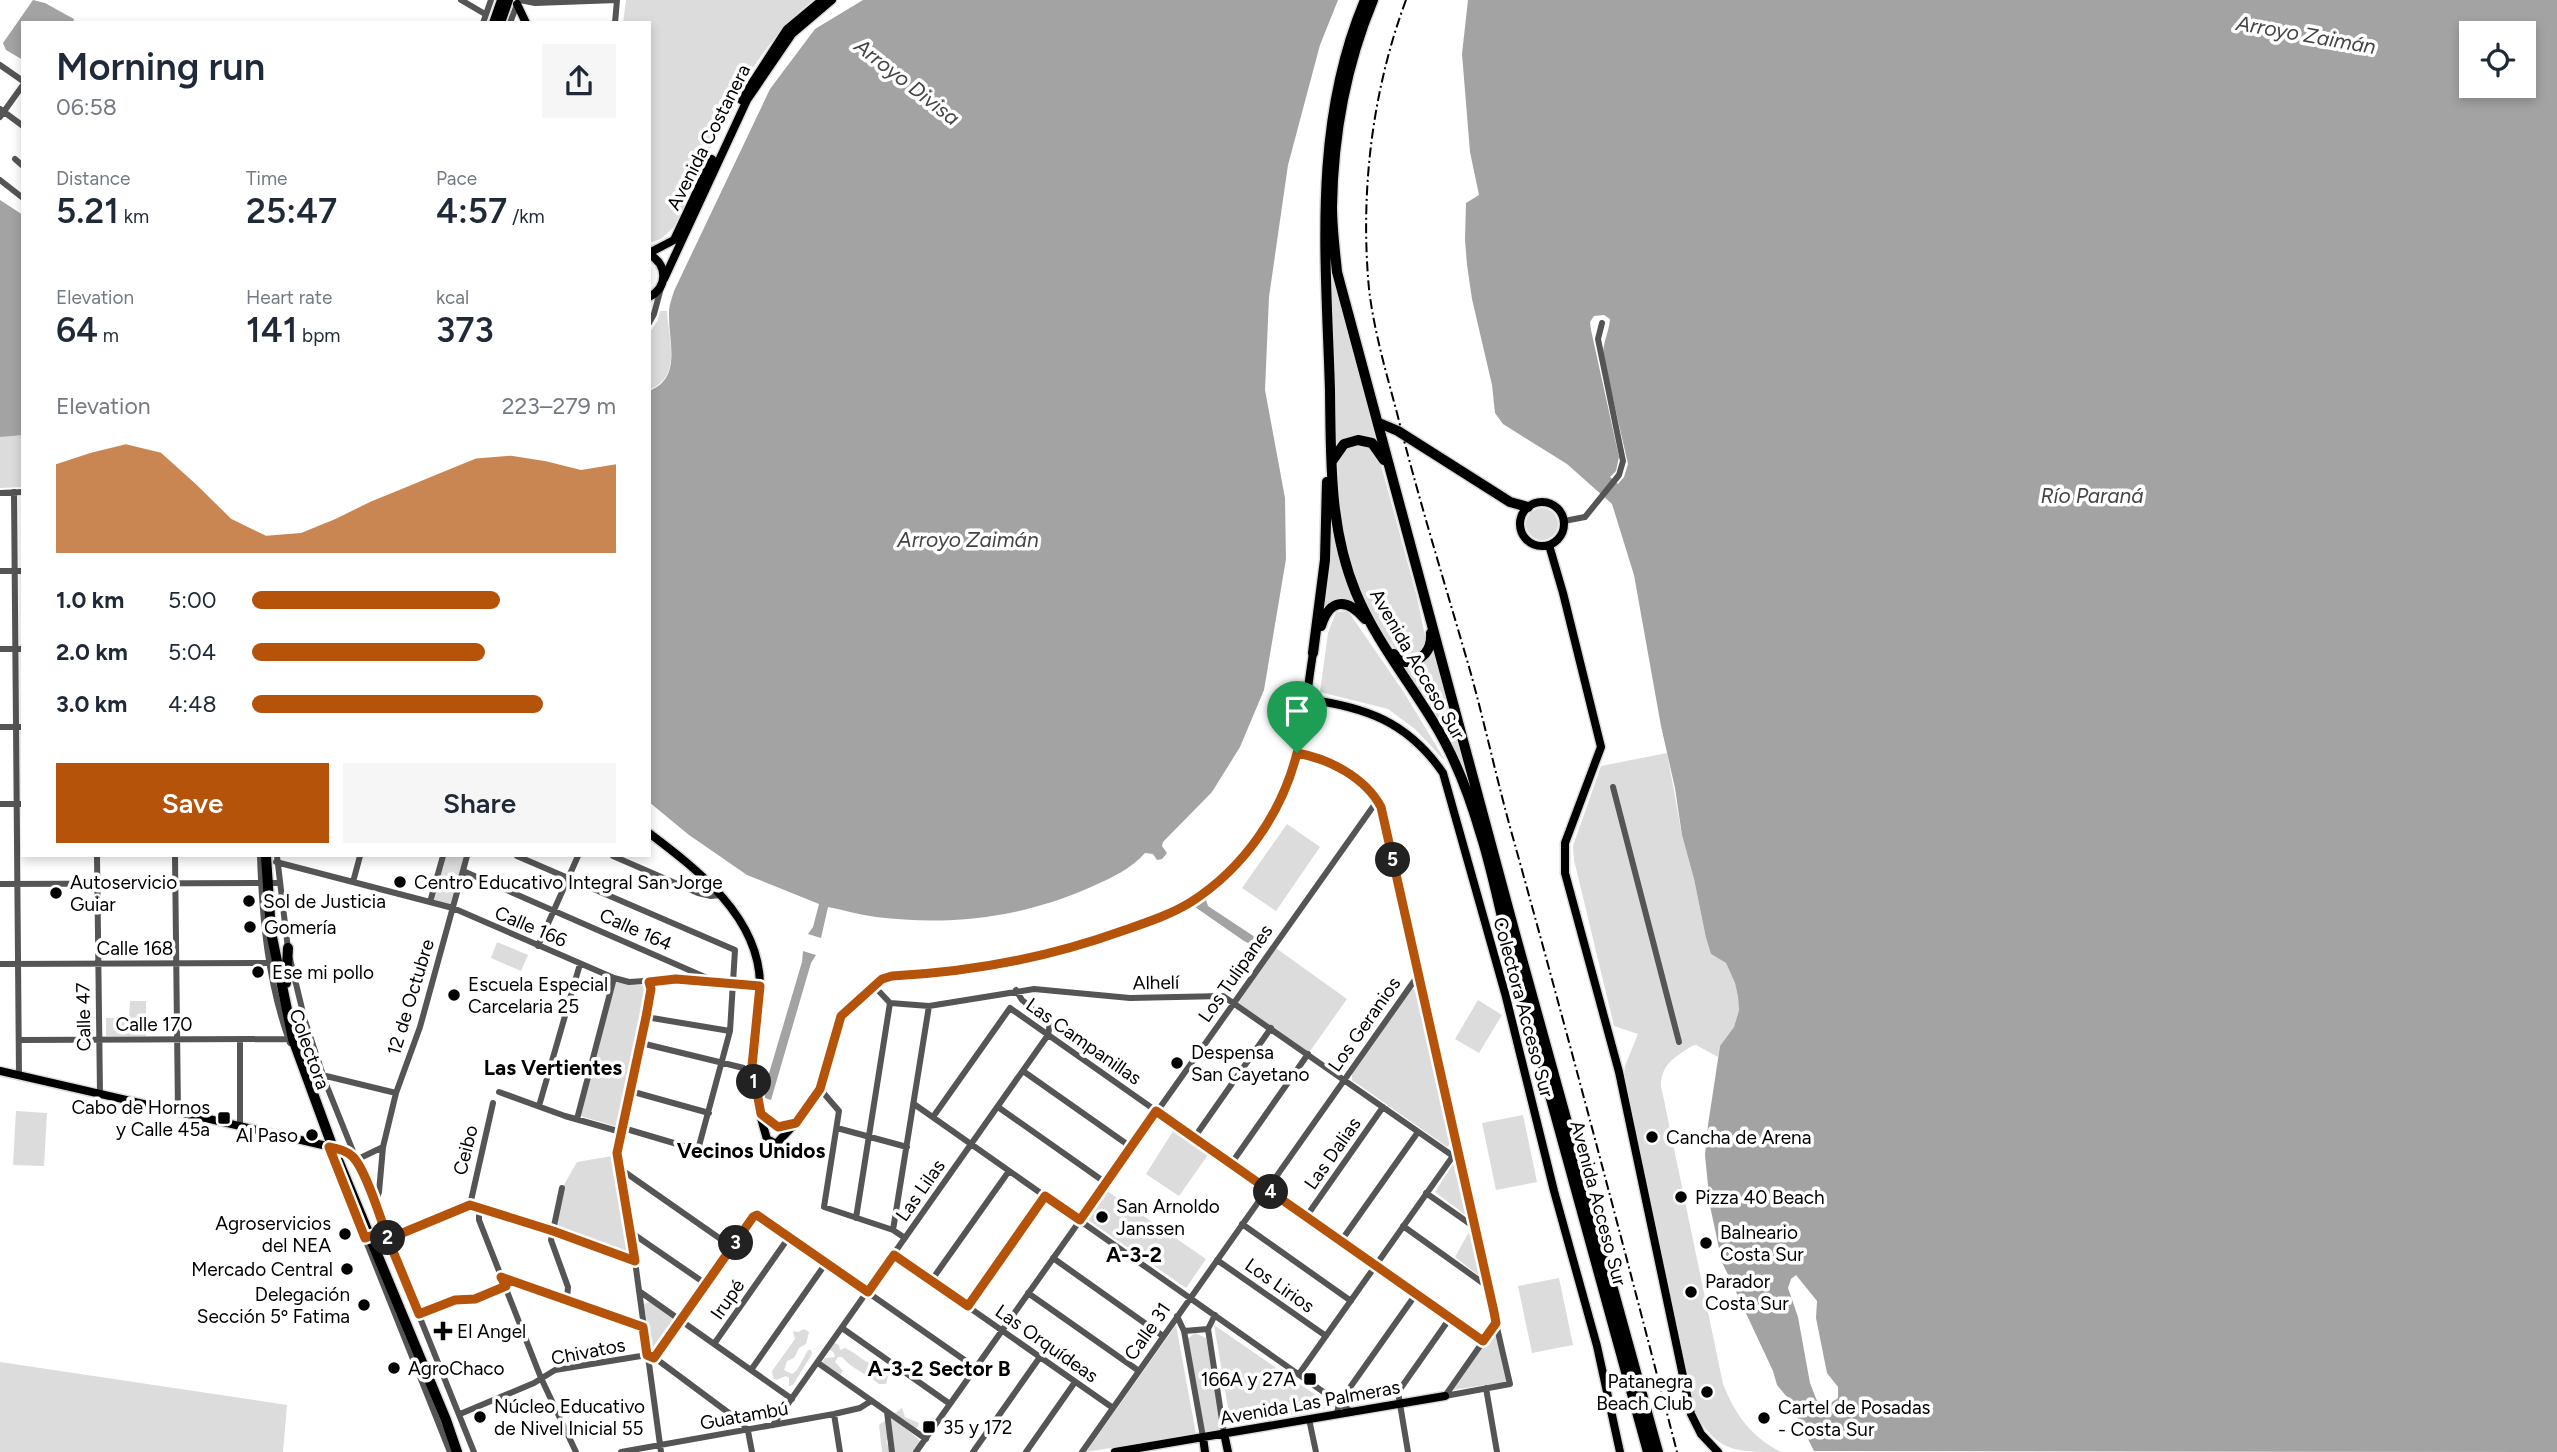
<!DOCTYPE html>
<html lang="en">
<head>
<meta charset="utf-8">
<style>
  :root { --surface:#fff; --page:#f6f6f7; --text:#1f2937; --muted:#747a83; --accent:#b45309 }
  body { margin:0; font-family:Figtree,sans-serif; background:var(--page); color:var(--text); height:100vh; display:flex; flex-direction:column; font-size:26px; white-space:nowrap }
  * { box-sizing:border-box; margin:0 }
  p { font-size:23px; color:var(--muted) }
  .icon { flex:none; width:38px; height:38px; fill:none; stroke:currentColor; stroke-width:2; stroke-linecap:round; stroke-linejoin:round }
  .map { position:relative; flex:1; overflow:hidden }
  .side { position:absolute; left:21px; top:21px; width:630px; height:836px; display:flex; flex-direction:column; background:var(--surface); border-radius:0px; box-shadow:0 4px 10px #0003 }
  .side>* { flex:none }
  .tools { position:absolute; left:2459px; top:21px; display:grid; gap:14px }
  .tools a { display:grid; place-items:center; width:77px; height:77px; border-radius:0px; background:var(--surface); box-shadow:0 4px 10px #0003; font-size:35px }
  .pin { position:absolute; display:grid; place-items:center; width:60px; height:60px; color:#fff; margin:-72px -30px; border-radius:50% 50% 50% 0; rotate:-45deg; box-shadow:0 0 7px #0007 }
  .pin .icon { rotate:45deg }
  .km { position:absolute; width:35px; height:35px; margin:-18px; border-radius:50%; background:#222; color:#fff; font-size:19px; line-height:35px; text-align:center }
  .round { display:grid; place-items:center; flex:none; width:74px; height:74px; border-radius:0px; background:var(--page) }
  .overview { display:flex; align-items:center; justify-content:space-between; height:119px; padding:0 35px }
  h1 { font-size:38px; font-weight:600; line-height:52px }
  .stats { display:grid; grid-template-columns:repeat(3,1fr); gap:10px; height:119px; padding:7px 35px }
  .stats div { display:grid; align-content:center }
  .stats b { font-size:35px; font-weight:600 }
  .stats small { font-size:19px; font-weight:400 }
  .stats p { font-size:19px }
  .chart { height:196px; padding:14px 35px }
  .chart p { display:flex; justify-content:space-between }
  .chart svg { width:100%; height:126px; margin-top:7px; fill:var(--accent); opacity:.7 }
  .action { display:flex; gap:14px; margin-top:auto; padding:14px 35px }
  .action a { flex:1; height:80px; border-radius:0px; background:var(--accent); color:#fff; font-size:28px; font-weight:600; line-height:80px; text-align:center }
  .action a+a { background:var(--page); color:var(--text) }
  ul { padding:0 35px; list-style:none; font-size:23px }
  li { display:grid; grid-template-columns:112px 84px 1fr; align-items:center; height:52px }
  li i { height:18px; border-radius:9px; background:var(--accent) }
  .map>svg:first-child { display:block }
  .green { fill:#dcdcdc }
  .water { fill:#a3a3a3; fill-rule:evenodd }
  .lines { fill:none; stroke-linecap:round; stroke-linejoin:round }
  .major-casing { stroke:#dbdbdb; stroke-width:11 }
  .highway-casing { stroke:#dbdbdb; stroke-width:13 }
  .minor { stroke:#555; stroke-width:6 }
  .major { stroke:#000; stroke-width:8 }
  .highway { stroke:#000; stroke-width:10 }
  .rail { stroke:#000; stroke-width:2; stroke-dasharray:10 3.5 2 3.5; stroke-linecap:butt }
  .route-casing { stroke:#fff; stroke-width:14 }
  .route { stroke:#b45309; stroke-width:9 }
  .poi-dot { fill:#000; stroke:#fff; stroke-width:2.5 }
  .labels { text-anchor:middle; stroke-width:7; stroke-linejoin:round; paint-order:stroke }
  .street-label { font-size:19px; fill:#000; stroke:#fff }
  .poi-label { font-size:19px; fill:#000; stroke:#fff; text-anchor:start }
  .water-label { font-size:21px; font-style:italic; fill:#444; stroke:#fff }
  .neighbourhood-label { font-size:21px; font-weight:bold; fill:#000; stroke:#fff }
</style>
</head>
<body>
<div class="map">
<svg width="2557" height="1452" viewBox="0 0 2557 1452">
  <rect width="100%" height="100%" fill="#fff"/>
  <!-- green -->
  <path class="green" d="M626,0H813C742,56 713,149 674,227L661,239L649,243V23H623Z
    M1330,250L1380,450L1364,437L1332,452Z
    M660,311H667C668,337 683,377 649,390V334L658,320Z
    M18,434L23,435V487L0,488V437Z
    M1359,442L1368,445L1378,454L1417,597L1426,641L1418,655L1403,657C1361,617 1341,551 1338,494C1336,470 1330,450 1359,442Z
    M1526 524a16 16 0 1 1 32 0a16 16 0 1 1-32 0Z
    M1328,510L1340,560L1355,603L1336,600L1323,607Z
    M1348,611L1403,691L1446,762L1415,729L1388,709L1320,692L1328,633L1336,612Z
    M1433,646L1478,810L1397,661C1415,664 1427,666 1433,646Z
    M1667,753L1682,835L1694,879L1706,938L1711,954L1726,963L1735,983L1738,997L1739,1010L1734,1027L1720,1046L1718,1057L1696,1045L1692,1046C1675,1057 1661,1064 1661,1086L1723,1384C1735,1414 1751,1437 1781,1452C1734,1452 1718,1452 1695,1413L1624,1077L1625,1066L1638,1034L1614,1026L1574,860L1573,846L1601,766Z
    M1287,824L1320,847L1276,911L1242,888Z
    M445,856H465L451,906L432,901Z
    M497,942L528,955L521,971L491,958Z
    M1273,946L1347,999L1308,1054L1233,1002Z
    M615,982L646,986L618,1127L580,1116Z
    M1412,988L1417,991L1451,1143L1447,1147L1352,1080V1074Z
    M1478,1000L1502,1015L1479,1053L1455,1039Z
    M130,1001H146V1036H106V1018H129Z
    M16,1111L47,1113L44,1166L13,1165Z
    M1523,1115L1537,1182L1496,1190L1482,1123Z
    M1175,1128L1210,1152L1179,1196L1146,1174Z
    M612,1156L629,1256L553,1228L561,1190L577,1162Z
    M1453,1164L1468,1217L1435,1192Z
    M1103,1188L1206,1259L1186,1288L1084,1217Z
    M1470,1230L1482,1278L1455,1257Z
    M1559,1278L1573,1345L1532,1353L1518,1286Z
    M650,1302L674,1319L675,1325L659,1348L651,1349L644,1304Z
    M1176,1325L1196,1434L1086,1452Z
    M1214,1325L1323,1400L1335,1407L1231,1425Z
    M804,1329L809,1332L806,1344L799,1348L794,1358L787,1361L784,1370L792,1374L797,1370L808,1350H811L812,1354L793,1385L789,1386V1378L786,1376L776,1380L773,1378L772,1371L795,1339L793,1331L798,1332Z
    M1495,1330L1507,1382L1452,1390Z
    M1195,1333L1206,1338L1222,1428L1213,1433L1204,1432L1186,1340Z
    M835,1343L839,1345L840,1350L845,1348C855,1352 861,1360 872,1364L874,1369L882,1372L881,1379L888,1376L886,1384H879C867,1374 852,1369 842,1357H838L835,1362L843,1371L839,1376L831,1368L823,1367L821,1364L825,1358L835,1357L834,1353L829,1349L832,1344Z
    M0,1362L287,1405L283,1452H0Z
    M902,1408L905,1417L919,1423L918,1427L908,1430L921,1442L914,1452H893L890,1437L886,1441L891,1452H882L879,1425Z"/>
  <!-- water -->
  <path class="water" d="M33,0L45,3L74,19L73,23H23V60L6,50L3,43Z
    M863,0H1338L1320,45L1288,165L1269,297L1265,390L1285,498L1286,559L1264,690L1240,747L1212,792L1163,842L1162,846L1167,853L1162,859L1157,860L1153,854L1145,853C1131,869 1111,878 1091,887C1021,918 951,926 876,917C860,915 844,910 828,907L821,938L808,934L813,927L819,904L747,875L689,835L649,802V391C683,378 668,341 669,313C669,305 672,298 674,291L770,89L815,29Z
    M1468,0H2557V1452L1814,1451L1787,1397L1777,1385L1773,1371L1722,1262L1710,1206L1705,1155L1708,1125L1720,1046L1734,1027L1739,1010L1738,997L1735,983L1726,963L1711,954L1706,938L1694,879L1682,835L1675,788L1661,726L1634,575L1612,504L1567,464L1503,424L1495,413L1492,385L1472,299L1467,265L1465,240L1466,203L1479,195L1470,152L1462,54ZM2471,33H2524V86H2471ZM1604,315L1610,319C1609,332 1603,342 1603,355L1628,464L1624,477L1618,484L1610,477L1616,471L1619,457L1591,330L1590,322L1594,316ZM1796,1275L1817,1301L1816,1318L1827,1373L1838,1387V1398L1829,1404L1817,1401L1810,1383L1798,1317L1788,1288L1791,1279Z
    M0,200L23,215V435L0,437Z
    M1206,900L1208,906L1261,941V949L1244,941L1195,907L1200,902Z
    M803,951L816,955L811,963L771,1100L762,1097L802,962Z"/>
  <g class="lines">
    <!-- major casing -->
    <g class="major-casing">
      <path id="major" d="M517,4L526,23
        M493,23L501,0
        M501,23L509,0
        M741,100L787,29L822,0
        M649,253L674,240L712,159
        M649,254C668,265 668,287 649,297
        M664,279L747,100L792,34L832,0
        M1520 524a22 22 0 1 1 44 0a22 22 0 1 1-44 0Z
        M1549,545L1563,593L1601,747L1565,843V873L1619,1072L1691,1414L1701,1434L1718,1452
        M1306,699C1366,707 1408,722 1443,773L1506,997L1554,1191L1597,1346L1620,1452
        M649,833C698,870 759,917 760,984C760,1009 753,1035 752,1059C751,1085 760,1115 767,1139L776,1144L805,1113L820,1089L841,1016L882,979L892,976C971,972 1045,958 1120,932C1143,924 1167,916 1188,904C1227,881 1261,842 1280,803C1302,757 1305,703 1313,653
        M0,1071L340,1149
        M761,1114L778,1127L795,1124
        M1224,1433L1228,1452
        M1203,1437L1205,1452
        M1115,1452L1445,1396"/>
    </g>
    <!-- highway casing -->
    <g class="highway-casing">
      <path id="highway" d="M1365,0C1312,125 1326,258 1330,390C1331,459 1329,528 1356,593C1375,639 1408,680 1434,723C1455,757 1470,797 1481,835C1495,879 1502,924 1515,968C1560,1129 1605,1290 1648,1452
        M1373,0C1346,65 1333,137 1332,207C1332,229 1335,251 1337,272L1514,930L1658,1452
        M1379,423L1398,431L1510,502L1528,507
        M1332,461L1344,444L1358,440L1372,443L1384,460
        M1321,626C1330,598 1347,598 1365,619
        M1313,653L1325,560L1327,482
        M1394,654L1406,662C1423,661 1432,650 1431,633
        M266,856L271,932L293,1039L333,1148L446,1420L457,1452
        M286,983L288,948"/>
    </g>
    <!-- minor -->
    <path class="minor" d="M461,0L485,14
      M520,0L535,3L617,0
      M483,23L491,0
      M510,23L518,2
      M615,23L617,0
      M0,65L23,81
      M0,109L23,126
      M0,117L23,85
      M15,159L23,166
      M0,180L23,198
      M649,323L654,314L661,288
      M14,492L19,1075
      M0,493L23,492
      M1564,521L1585,517L1619,475L1623,461L1598,339L1602,323
      M0,571H23
      M0,649H23
      M0,727H23
      M1297,753C1325,758 1361,775 1377,800C1385,813 1387,831 1390,846C1398,880 1406,914 1414,949C1446,1094 1476,1239 1510,1384L1445,1396
      M1613,787L1679,1042
      M0,804H23
      M97,856L100,1094
      M175,856L178,1112
      M260,856C262,918 268,984 290,1043
      M277,856L288,949
      M517,856L735,950L730,1031L699,1146L694,1149L623,1128
      M613,856L698,893L711,896L720,895
      M276,862L453,908L614,978L629,982L676,979L760,986
      M463,871L714,981
      M353,882L360,856
      M0,884L279,883
      M430,902L443,856
      M538,946L578,856
      M290,959L305,1021L326,1084L474,1452
      M0,964L269,963
      M649,982L651,989L646,1017L621,1132L618,1160L635,1261L661,1452
      M890,1003L929,1006L1034,989L1130,998L1223,996L1453,1156L1459,1155
      M646,1017L730,1031
      M240,1039V1127
      M20,1040L288,1039
      M641,1043L752,1070
      M1023,1071L1131,1147
      M322,1075L396,1093
      M820,1089L839,1111L824,1207L893,1230
      M630,1091L709,1113
      M499,1092L565,1116L621,1132
      M914,1104L1352,1412
      M539,1106L580,964
      M998,1107L1106,1183
      M933,1117L1010,1008L1483,1341
      M577,1119L614,978
      M837,1128L907,1147
      M1194,1138L1271,1028
      M356,1160L383,1147
      M1231,1164L1308,1054
      M619,1168L732,1247
      M338,1171L450,1452
      M562,1188L551,1240L568,1287L567,1299
      M1426,1193L1473,1226
      M375,1203L379,1192L383,1147L396,1093L420,1027L467,856
      M470,1205L493,1103
      M479,1207V1220L541,1378L576,1452
      M1306,1217L1383,1107
      M856,1218L890,1003L874,986
      M1242,1224L1351,1301
      M1403,1226L1487,1286
      M629,1231L706,1284
      M905,1238L893,1230L929,1006
      M388,1239L470,1205L553,1231L635,1261
      M1341,1241L1418,1132
      M894,1255L1113,1408
      M1053,1258L1163,1336
      M1217,1260L1326,1336
      M501,1277L644,1327
      M931,1281L1009,1171
      M639,1291L792,1399
      M1028,1293L1139,1371
      M968,1306L1045,1196
      M419,1314L455,1300L475,1299L506,1286
      M1215,1315L1208,1329L1224,1433
      M1177,1316L1184,1331L1203,1437
      M842,1328L950,1404
      M1184,1331L1208,1329
      M714,1344L789,1237
      M655,1358L753,1217L757,1215L976,1368
      M818,1363L926,1439
      M751,1370L826,1263
      M1299,1374L1453,1156
      M1486,1388L1497,1452
      M1445,1396L1496,1323
      M887,1412L892,1452
      M460,1414L534,1383L555,1370L647,1355L655,1358L741,1422L748,1431L752,1452
      M834,1414L840,1452
      M1337,1414L1339,1403L1416,1294
      M1309,1419L1316,1452
      M773,1425L1048,1035L1050,1023L1022,1000L1016,990
      M621,1452L834,1414L860,1408L871,1401
      M916,1452L1377,801
      M973,1452L1040,1357
      M1026,1452L1075,1382
      M1082,1452L1419,974
      M1408,1452L1398,1392L1450,1318"/>
    <!-- major -->
    <use href="#major" class="major"/>
    <!-- highway -->
    <use href="#highway" class="highway"/>
    <!-- rail -->
    <path class="rail" d="M1406,0C1372,91 1360,192 1369,289C1374,331 1386,372 1397,413C1419,501 1446,587 1471,674C1485,725 1496,776 1510,827C1568,1035 1623,1243 1677,1452"/>
  </g>
  <g class="lines">
    <!-- route casing -->
    <g class="route-casing">
      <path id="route" d="M1297,753C1282,813 1244,868 1191,902C1170,915 1145,923 1122,931C1047,958 972,972 892,976L882,979L841,1016L820,1089L796,1123L778,1127L761,1114L752,1066L760,986L676,979L649,982L651,989L646,1017L617,1153L635,1261L553,1231L470,1205L388,1239C381,1220 366,1170 353,1157C346,1150 338,1149 329,1147L365,1238L385,1231L388,1239L419,1314L455,1300L475,1299L506,1286L501,1277L643,1327L647,1355L654,1358L753,1217L757,1215L868,1292L894,1255L968,1306L1045,1196L1080,1220L1156,1111L1483,1341L1496,1323L1494,1312L1381,807C1365,777 1329,759 1297,753"/>
    </g>
    <!-- route -->
    <use href="#route" class="route"/>
  </g>
  <!-- markers -->
  <g class="poi-dot">
    <circle cx="400" cy="882" r="7"/>
    <circle cx="56" cy="893" r="7"/>
    <circle cx="249" cy="901" r="7"/>
    <circle cx="250" cy="927" r="7"/>
    <circle cx="258" cy="972" r="7"/>
    <circle cx="454" cy="995" r="7"/>
    <circle cx="1177" cy="1063" r="7"/>
    <rect x="217" y="1111" width="14" height="14" rx="3.5"/>
    <circle cx="312" cy="1135" r="7"/>
    <circle cx="1652" cy="1137" r="7"/>
    <circle cx="1681" cy="1197" r="7"/>
    <circle cx="1102" cy="1217" r="7"/>
    <circle cx="345" cy="1234" r="7"/>
    <circle cx="1706" cy="1243" r="7"/>
    <circle cx="347" cy="1269" r="7"/>
    <circle cx="1691" cy="1292" r="7"/>
    <circle cx="364" cy="1305" r="7"/>
    <path d="M439.5 1320.5h7v7h7v7h-7v7h-7v-7h-7v-7h7z"/>
    <circle cx="394" cy="1368" r="7"/>
    <rect x="1303" y="1372" width="14" height="14" rx="3.5"/>
    <circle cx="1707" cy="1392" r="7"/>
    <circle cx="480" cy="1417" r="7"/>
    <circle cx="1764" cy="1418" r="7"/>
    <rect x="922" y="1420" width="14" height="14" rx="3.5"/>
  </g>
  <g class="labels">
    <!-- street labels -->
    <g class="street-label">
      <text transform="translate(708 137) rotate(-63)" y="7">Avenida Costanera</text>
      <text transform="translate(1418 664) rotate(60)" y="7">Avenida Acceso Sur</text>
      <text transform="translate(531 926) rotate(23)" y="7">Calle 166</text>
      <text transform="translate(636 929) rotate(24)" y="7">Calle 164</text>
      <text x="135" y="955">Calle 168</text>
      <text transform="translate(1235 973) rotate(-55)" y="7">Los Tulipanes</text>
      <text transform="translate(1156 982) rotate(-1)" y="7">Alhelí</text>
      <text transform="translate(410 997) rotate(-73)" y="7">12 de Octubre</text>
      <text transform="translate(1524 1007) rotate(75)" y="7">Colectora Acceso Sur</text>
      <text transform="translate(83 1017) rotate(-91)" y="7">Calle 47</text>
      <text x="154" y="1031">Calle 170</text>
      <text transform="translate(1364 1024) rotate(-55)" y="7">Los Geranios</text>
      <text transform="translate(1084 1041) rotate(35)" y="7">Las Campanillas</text>
      <text transform="translate(310 1049) rotate(70)" y="7">Colectora</text>
      <text transform="translate(465 1150) rotate(-76)" y="7">Ceibo</text>
      <text transform="translate(1332 1153) rotate(-55)" y="7">Las Dalias</text>
      <text transform="translate(920 1190) rotate(-55)" y="7">Las Lilas</text>
      <text transform="translate(1599 1203) rotate(75)" y="7">Avenida Acceso Sur</text>
      <text transform="translate(1280 1285) rotate(35)" y="7">Los Lirios</text>
      <text transform="translate(727 1299) rotate(-55)" y="7">Irupé</text>
      <text transform="translate(1147 1331) rotate(-55)" y="7">Calle 31</text>
      <text transform="translate(1047 1343) rotate(35)" y="7">Las Orquídeas</text>
      <text transform="translate(588 1351) rotate(-11)" y="7">Chivatos</text>
      <text transform="translate(1310 1402) rotate(-10)" y="7">Avenida Las Palmeras</text>
      <text transform="translate(744 1415) rotate(-10)" y="7">Guatambú</text>
    </g>
    <!-- poi labels -->
    <g class="poi-label">
      <text x="70" y="889">Autoservicio<tspan x="70" dy="22">Guiar</tspan></text>
      <text x="414" y="889">Centro Educativo Integral San Jorge</text>
      <text x="263" y="908">Sol de Justicia</text>
      <text x="264" y="934">Gomería</text>
      <text x="272" y="979">Ese mi pollo</text>
      <text x="468" y="991">Escuela Especial<tspan x="468" dy="22">Carcelaria 25</tspan></text>
      <text x="1191" y="1059">Despensa<tspan x="1191" dy="22">San Cayetano</tspan></text>
      <text x="210" y="1114" text-anchor="end">Cabo de Hornos<tspan x="210" dy="22">y Calle 45a</tspan></text>
      <text x="298" y="1142" text-anchor="end">Al Paso</text>
      <text x="1666" y="1144">Cancha de Arena</text>
      <text x="1695" y="1204">Pizza 40 Beach</text>
      <text x="1116" y="1213">San Arnoldo<tspan x="1116" dy="22">Janssen</tspan></text>
      <text x="331" y="1230" text-anchor="end">Agroservicios<tspan x="331" dy="22">del NEA</tspan></text>
      <text x="1720" y="1239">Balneario<tspan x="1720" dy="22">Costa Sur</tspan></text>
      <text x="333" y="1276" text-anchor="end">Mercado Central</text>
      <text x="1705" y="1288">Parador<tspan x="1705" dy="22">Costa Sur</tspan></text>
      <text x="350" y="1301" text-anchor="end">Delegación<tspan x="350" dy="22">Sección 5º Fatima</tspan></text>
      <text x="457" y="1338">El Angel</text>
      <text x="408" y="1375">AgroChaco</text>
      <text x="1296" y="1386" text-anchor="end">166A y 27A</text>
      <text x="1693" y="1388" text-anchor="end">Patanegra<tspan x="1693" dy="22">Beach Club</tspan></text>
      <text x="494" y="1413">Núcleo Educativo<tspan x="494" dy="22">de Nivel Inicial 55</tspan></text>
      <text x="1778" y="1414">Cartel de Posadas<tspan x="1778" dy="22">- Costa Sur</tspan></text>
      <text x="943" y="1434">35 y 172</text>
    </g>
    <!-- water labels -->
    <g class="water-label">
      <text transform="translate(2306 35) rotate(10)" y="7">Arroyo Zaimán</text>
      <text transform="translate(907 82) rotate(38)" y="7">Arroyo Divisa</text>
      <text x="2092" y="503">Río Paraná</text>
      <text x="968" y="547">Arroyo Zaimán</text>
    </g>
    <!-- neighbourhood labels -->
    <g class="neighbourhood-label">
      <text x="553" y="1075">Las Vertientes</text>
      <text x="751" y="1158">Vecinos Unidos</text>
      <text x="1134" y="1262">A-3-2</text>
      <text x="939" y="1376">A-3-2 Sector B</text>
    </g>
  </g>
</svg>
<div class="tools">
<a><svg class="icon" aria-label="locate" viewBox="0 0 24 24"><circle cx="12" cy="12" r="6"/><path d="M12 2v4M12 18v4M2 12h4M18 12h4"/></svg></a>
</div>
<div class="pin" style="left:1297px;top:753px;background:#1e9e55"><svg class="icon" aria-label="arrive" viewBox="0 0 24 24"><path d="M6 21V4h12l-3 4 3 4H6"/></svg></div>
<b class="km" style="left:754px;top:1082px">1</b>
<b class="km" style="left:388px;top:1238px">2</b>
<b class="km" style="left:736px;top:1243px">3</b>
<b class="km" style="left:1271px;top:1192px">4</b>
<b class="km" style="left:1393px;top:860px">5</b>
<section class="side">
<div class="overview"><div><h1>Morning run</h1><p>06:58</p></div><a class="round"><svg class="icon" aria-label="share" viewBox="0 0 24 24"><path d="M12 15V3M7 8l5-5 5 5M5 13v7h14v-7"/></svg></a></div>
<div class="stats">
<div><p>Distance</p><b>5.21<small> km</small></b></div>
<div><p>Time</p><b>25:47</b></div>
<div><p>Pace</p><b>4:57<small> /km</small></b></div>
</div>
<div class="stats">
<div><p>Elevation</p><b>64<small> m</small></b></div>
<div><p>Heart rate</p><b>141<small> bpm</small></b></div>
<div><p>kcal</p><b>373</b></div>
</div>
<div class="chart"><p><span>Elevation</span>223–279 m</p>
<svg viewBox="0 0 160 44" preserveAspectRatio="none"><path d="M0 44V13L10 9L20 6L30 9L40 20L50 32L60 38L70 37L80 32L90 26L100 21L110 16L120 11L130 10L140 12L150 15L160 13V44z"/></svg>
</div>
<ul>
<li><b>1.0 km</b>5:00<i style="width:68%"></i></li>
<li><b>2.0 km</b>5:04<i style="width:64%"></i></li>
<li><b>3.0 km</b>4:48<i style="width:80%"></i></li>
</ul>
<div class="action"><a>Save</a><a>Share</a></div>
</section>
</div>
</body>
</html>
